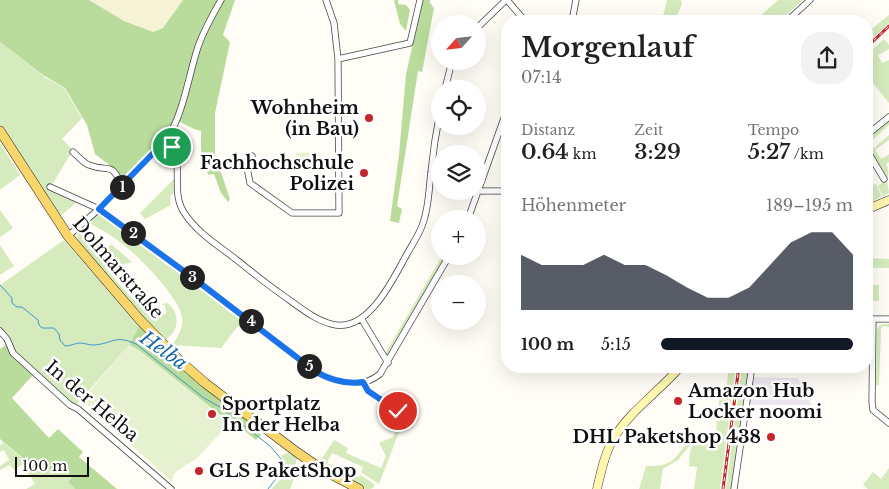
<!DOCTYPE html>
<html lang="de">
<head>
<meta charset="utf-8">
<style>
  :root { --surface:#fff; --page:#f2f2f2; --text:#222; --muted:#767676; --accent:#111827 }
  body { margin:0; font-family:"Libre Baskerville",serif; background:var(--page); color:var(--text); height:100vh; display:flex; flex-direction:column; font-size:19px; white-space:nowrap }
  * { box-sizing:border-box; margin:0 }
  p { font-size:16px; color:var(--muted) }
  .icon { flex:none; width:28px; height:28px; fill:none; stroke:currentColor; stroke-width:2; stroke-linecap:round; stroke-linejoin:round }
  .map { position:relative; flex:1; overflow:hidden }
  .details { position:absolute; left:501px; top:15px; width:372px; height:358px; display:flex; flex-direction:column; background:var(--surface); border-radius:20px; box-shadow:0 5px 20px #0002 }
  .details>* { flex:none }
  .needle { width:32px; rotate:243deg }
  .tools { position:absolute; left:431px; top:15px; display:grid; gap:10px }
  .tools a { display:grid; place-items:center; width:55px; height:55px; border-radius:50%; background:var(--surface); box-shadow:0 5px 20px #0002; font-size:25px }
  .scale { position:absolute; left:15px; bottom:12px; width:74px; box-sizing:border-box; padding-left:5px; border:2px solid #111; border-top:0; font-size:14px; line-height:18px; white-space:nowrap; color:#111; -webkit-text-stroke:4px #fff; paint-order:stroke }
  .pin { position:absolute; display:grid; place-items:center; width:42px; height:42px; color:#fff; margin:-21px; border:2px solid #fff; border-radius:50%; box-shadow:0 1px 5px #0007 }
  .km { position:absolute; width:25px; height:25px; margin:-12px; border-radius:50%; background:#222; color:#fff; font-size:14px; line-height:25px; text-align:center }
  .round { display:grid; place-items:center; flex:none; width:52px; height:52px; border-radius:20px; background:var(--page) }
  .headline { display:flex; align-items:center; justify-content:space-between; height:85px; padding:0 20px }
  h1 { font-size:28px; font-weight:600; line-height:38px }
  .figures { display:grid; grid-template-columns:repeat(3,1fr); gap:8px; height:85px; padding:5px 20px }
  .figures div { display:grid; align-content:center }
  .figures b { font-size:21px; font-weight:600 }
  .figures small { font-size:14px; font-weight:400 }
  .figures p { font-size:14px }
  .chart { height:140px; padding:10px 20px }
  .chart p { display:flex; justify-content:space-between }
  .chart svg { width:100%; height:90px; margin-top:5px; fill:var(--accent); opacity:.7 }
  ul { padding:0 20px; list-style:none; font-size:16px }
  li { display:grid; grid-template-columns:80px 60px 1fr; align-items:center; height:38px }
  li i { height:12px; border-radius:6px; background:var(--accent) }
  .map>svg:first-child { display:block }
  .industrial { fill:#eee6ef }
  .farmland { fill:#f6f3d4 }
  .green { fill:#d5ebbd }
  .forest { fill:#b9dc9c }
  .pitch { fill:#e6f2cf }
  .lines { fill:none; stroke-linecap:round; stroke-linejoin:round }
  .stream { stroke:#3f96cf; stroke-width:1 }
  .minor-casing { stroke:#444; stroke-width:7 }
  .secondary-casing { stroke:#333; stroke-width:9 }
  .primary-casing { stroke:#222; stroke-width:10 }
  .minor { stroke:#fff; stroke-width:5.5 }
  .secondary { stroke:#fff6b0; stroke-width:8 }
  .primary { stroke:#f9d66b; stroke-width:9 }
  .rail-casing { stroke:#c4262e; stroke-width:3 }
  .rail { stroke:#fff; stroke-width:1; stroke-dasharray:4; stroke-linecap:butt }
  .route-casing { stroke:#fff; stroke-width:10 }
  .route { stroke:#1a73e8; stroke-width:6 }
  .poi-dot { fill:#c4262e; stroke:#fff; stroke-width:2 }
  .labels { text-anchor:middle; stroke-width:5; stroke-linejoin:round; paint-order:stroke }
  .poi-label { font-size:18px; font-weight:bold; fill:#111; stroke:#fff; text-anchor:end }
  .street-label { font-size:18px; fill:#111; stroke:#fff }
  .water-label { font-size:19px; font-style:italic; fill:#1768a6; stroke:#fff }
</style>
</head>
<body>
<div class="map">
<svg width="889" height="489" viewBox="0 0 889 489">
  <rect width="100%" height="100%" fill="#fffdf5"/>
  <!-- industrial -->
  <path class="industrial" d="M752,377L798,378L812,405H748Z"/>
  <!-- farmland -->
  <path class="farmland" d="M89,0H183L163,28L153,32L124,21Z"/>
  <!-- green -->
  <path class="green" d="M667,0H681L682,4L676,18L673,21H660L663,16Z
    M778,0H803L779,21H755Z
    M889,15V23L868,43V32Z
    M884,39L889,45V49L878,55L882,63L889,60V103L868,77V54Z
    M0,42L46,78L64,88L82,118L62,139L73,150L50,188L78,201L59,217L0,126Z
    M889,119V125L869,143L874,148L889,135V140L875,150L881,159L889,154V162L886,164C889,169 889,174 887,180L889,193L883,196L878,186L884,181C878,167 868,151 868,138Z
    M0,143L20,175L0,190Z
    M868,174L874,185L876,184L882,196L868,204Z
    M173,180H175L174,193L170,196L171,205L145,219L140,213Z
    M0,210L13,228L0,237Z
    M98,215H104L252,325L247,332L238,326L221,348L172,345C178,336 184,328 182,317C179,297 140,258 124,245C114,237 102,230 91,224L92,220Z
    M87,228C95,236 94,251 101,261C114,281 134,299 150,317L166,314L165,306L161,304L167,303C180,311 180,333 165,339L160,336L109,280L78,242L77,233L82,229Z
    M98,234L103,238L101,242L108,248L111,244L132,262L113,267L101,251L97,235Z
    M64,240L139,326L129,345L76,405L71,404L13,352L0,329V285Z
    M0,245L14,266L0,275Z
    M442,256H448L388,355L383,352H386Z
    M868,258L889,259V268H868Z
    M869,285H879V301H869Z
    M884,324H889V327L883,326L881,328L879,385H876L877,331L879,326Z
    M729,366H736L720,489H694L697,467L689,466L690,451L694,443L691,437L695,433L719,440L723,435L716,430L720,392H726Z
    M742,366H750L733,489H726Z
    M403,412L406,414L379,484L361,472L363,467L332,453L327,463L359,477L360,475L362,476L374,484V487C371,489 371,489 366,489C352,486 325,467 311,459L313,457L320,461L334,440L348,448L346,453L381,468L386,456L379,443L393,437Z
    M688,441L690,445L678,460L663,469L660,489H639L646,466C673,466 673,461 688,441Z
    M3,442L35,469L41,463L56,462L72,477L68,482L75,489H26L35,484L29,474L28,475L23,464L14,470L10,465L0,470V466L9,460L4,450L0,452V446Z
    M289,452L297,458L294,470L296,474L290,489H272C282,475 291,476 281,456Z
    M889,468V489H868L863,485L873,472L881,479Z"/>
  <!-- forest -->
  <path class="forest" d="M0,0H89L124,21L153,32L163,28L183,0H235L223,35L230,42L215,113V155L230,199L228,202L221,193L214,174L208,175L201,150V131L194,129L174,119L165,138L126,180L122,181L117,171L95,154L87,125L65,88L43,75L0,42Z
    M394,0H398V4L406,5L410,10L406,31L400,24Z
    M423,0H430V3L434,8L422,72L418,71L397,206L402,209L399,223L390,221L399,155L406,74Z
    M139,326L186,373L258,429L261,435L256,440L226,416L224,418L140,351L129,345Z
    M6,345L10,352L34,374L12,398L49,438L58,429L83,452L79,457L117,489H75L68,482L72,477L57,463L49,470L41,463L36,469L0,439V349Z"/>
  <!-- pitch -->
  <path class="pitch" d="M319,152L320,168H297L296,153Z
    M129,345L140,351L223,418L225,416L232,421L196,459L178,470L174,474L172,482L82,400Z"/>
  <g class="lines">
    <!-- stream -->
    <path class="stream" d="M0,285L12,298V303L17,307H22L38,320L39,325L42,328H54L59,334L60,340L65,346C71,346 75,343 80,343C85,343 88,345 93,345C113,344 114,334 136,344L204,398L220,407L270,446L282,460L283,468L279,475L268,489"/>
    <!-- minor casing -->
    <g class="minor-casing">
      <path id="minor" d="M507,0L525,21
        M572,21L576,0
        M787,21L810,0
        M478,27L506,0
        M338,59L410,43L420,0
        M445,89L452,61
        M868,134L889,117
        M166,140C188,162 168,190 185,214C197,232 216,244 233,257C248,269 264,282 281,294C297,305 316,322 336,325C370,330 394,277 407,254C413,243 421,232 424,220C429,204 429,188 431,172C433,152 436,132 440,112
        M73,152C78,156 82,162 89,165C109,173 111,160 122,186
        M868,152L884,179
        M252,156L246,162L250,183L292,213H339L338,59L334,23L326,0
        M50,187L99,209L196,280L316,372C336,383 361,390 380,374L449,256
        M478,191H508
        M468,219L508,107
        M68,236L99,209L122,186L169,136C184,109 188,79 197,50C202,33 212,16 221,0
        M361,318L388,363
        M868,319H889
        M873,319L872,402L873,410L889,423
        M0,331L7,339L13,353L70,405L78,409L171,489
        M363,383L368,391L400,413
        M734,489L752,366"/>
    </g>
    <!-- secondary casing -->
    <g class="secondary-casing">
      <path id="secondary" d="M868,209L889,200
        M597,489C601,472 604,456 612,441C629,411 659,392 681,366"/>
    </g>
    <!-- primary casing -->
    <g class="primary-casing">
      <path id="primary" d="M0,131L68,236L140,320L180,361L205,383L298,453L323,470L359,489"/>
    </g>
    <!-- minor -->
    <use href="#minor" class="minor"/>
    <!-- secondary -->
    <use href="#secondary" class="secondary"/>
    <!-- primary -->
    <use href="#primary" class="primary"/>
    <!-- rail casing -->
    <g class="rail-casing">
      <path id="rail" d="M868,46L889,26
        M723,489L739,366"/>
    </g>
    <!-- rail -->
    <use href="#rail" class="rail"/>
  </g>
  <g class="lines">
    <!-- route casing -->
    <g class="route-casing">
      <path id="route" d="M172,147L166,140L99,209L196,280L316,372C331,380 346,385 363,382L368,391L398,411"/>
    </g>
    <!-- route -->
    <use href="#route" class="route"/>
  </g>
  <!-- markers -->
  <g class="poi-dot">
    <circle cx="369" cy="118" r="5"/>
    <circle cx="364" cy="173" r="5"/>
    <circle cx="678" cy="401" r="5"/>
    <circle cx="212" cy="414" r="5"/>
    <circle cx="771" cy="437" r="5"/>
    <circle cx="199" cy="471" r="5"/>
  </g>
  <g class="labels">
    <!-- poi labels -->
    <g class="poi-label">
      <text x="359" y="114">Wohnheim<tspan x="359" dy="21">(in Bau)</tspan></text>
      <text x="354" y="169">Fachhochschule<tspan x="354" dy="21">Polizei</tspan></text>
      <text x="688" y="397" text-anchor="start">Amazon Hub<tspan x="688" dy="21">Locker noomi</tspan></text>
      <text x="222" y="410" text-anchor="start">Sportplatz<tspan x="222" dy="21">In der Helba</tspan></text>
      <text x="761" y="443">DHL Paketshop 438</text>
      <text x="209" y="477" text-anchor="start">GLS PaketShop</text>
    </g>
    <!-- street labels -->
    <g class="street-label">
      <text transform="translate(118 268) rotate(49)" y="6">Dolmarstraße</text>
      <text transform="translate(92 401) rotate(40)" y="6">In der Helba</text>
    </g>
    <!-- water labels -->
    <g class="water-label">
      <text transform="translate(164 350) rotate(35)" y="7">Helba</text>
    </g>
  </g>
</svg>
<div class="tools">
<a><svg class="needle" viewBox="-14 -14 28 28"><path d="M0-13l5 13h-10z" fill="#e53935"/><path d="M0 13l5-13h-10z" fill="#767676"/></svg></a>
<a><svg class="icon" aria-label="locate" viewBox="0 0 24 24"><circle cx="12" cy="12" r="6"/><path d="M12 2v4M12 18v4M2 12h4M18 12h4"/></svg></a>
<a><svg class="icon" aria-label="layers" viewBox="0 0 24 24"><path d="M12 4l9 5-9 5-9-5zM3 14l9 5 9-5"/></svg></a>
<a>+</a>
<a>−</a>
</div>
<div class="scale">100 m</div>
<div class="pin" style="left:172px;top:147px;background:#1e9e55"><svg class="icon" aria-label="arrive" viewBox="0 0 24 24"><path d="M6 21V4h12l-3 4 3 4H6"/></svg></div>
<div class="pin" style="left:398px;top:411px;background:#d93025"><svg class="icon" aria-label="check" viewBox="0 0 24 24"><path d="M5 12l5 5 9-10"/></svg></div>
<b class="km" style="left:122px;top:187px">1</b>
<b class="km" style="left:133px;top:233px">2</b>
<b class="km" style="left:192px;top:277px">3</b>
<b class="km" style="left:251px;top:321px">4</b>
<b class="km" style="left:309px;top:366px">5</b>
<section class="details">
<div class="headline"><div><h1>Morgenlauf</h1><p>07:14</p></div><a class="round"><svg class="icon" aria-label="share" viewBox="0 0 24 24"><path d="M12 15V3M7 8l5-5 5 5M5 13v7h14v-7"/></svg></a></div>
<div class="figures">
<div><p>Distanz</p><b>0.64<small> km</small></b></div>
<div><p>Zeit</p><b>3:29</b></div>
<div><p>Tempo</p><b>5:27<small> /km</small></b></div>
</div>
<div class="chart"><p><span>Höhenmeter</span>189–195 m</p>
<svg viewBox="0 0 160 44" preserveAspectRatio="none"><path d="M0 44V17L10 22L20 22L30 22L40 17L50 22L60 22L70 27L80 33L90 38L100 38L110 33L120 22L130 11L140 6L150 6L160 17V44z"/></svg>
</div>
<ul>
<li><b>100 m</b>5:15<i style="width:100%"></i></li>
</ul>
</section>
</div>
</body>
</html>
